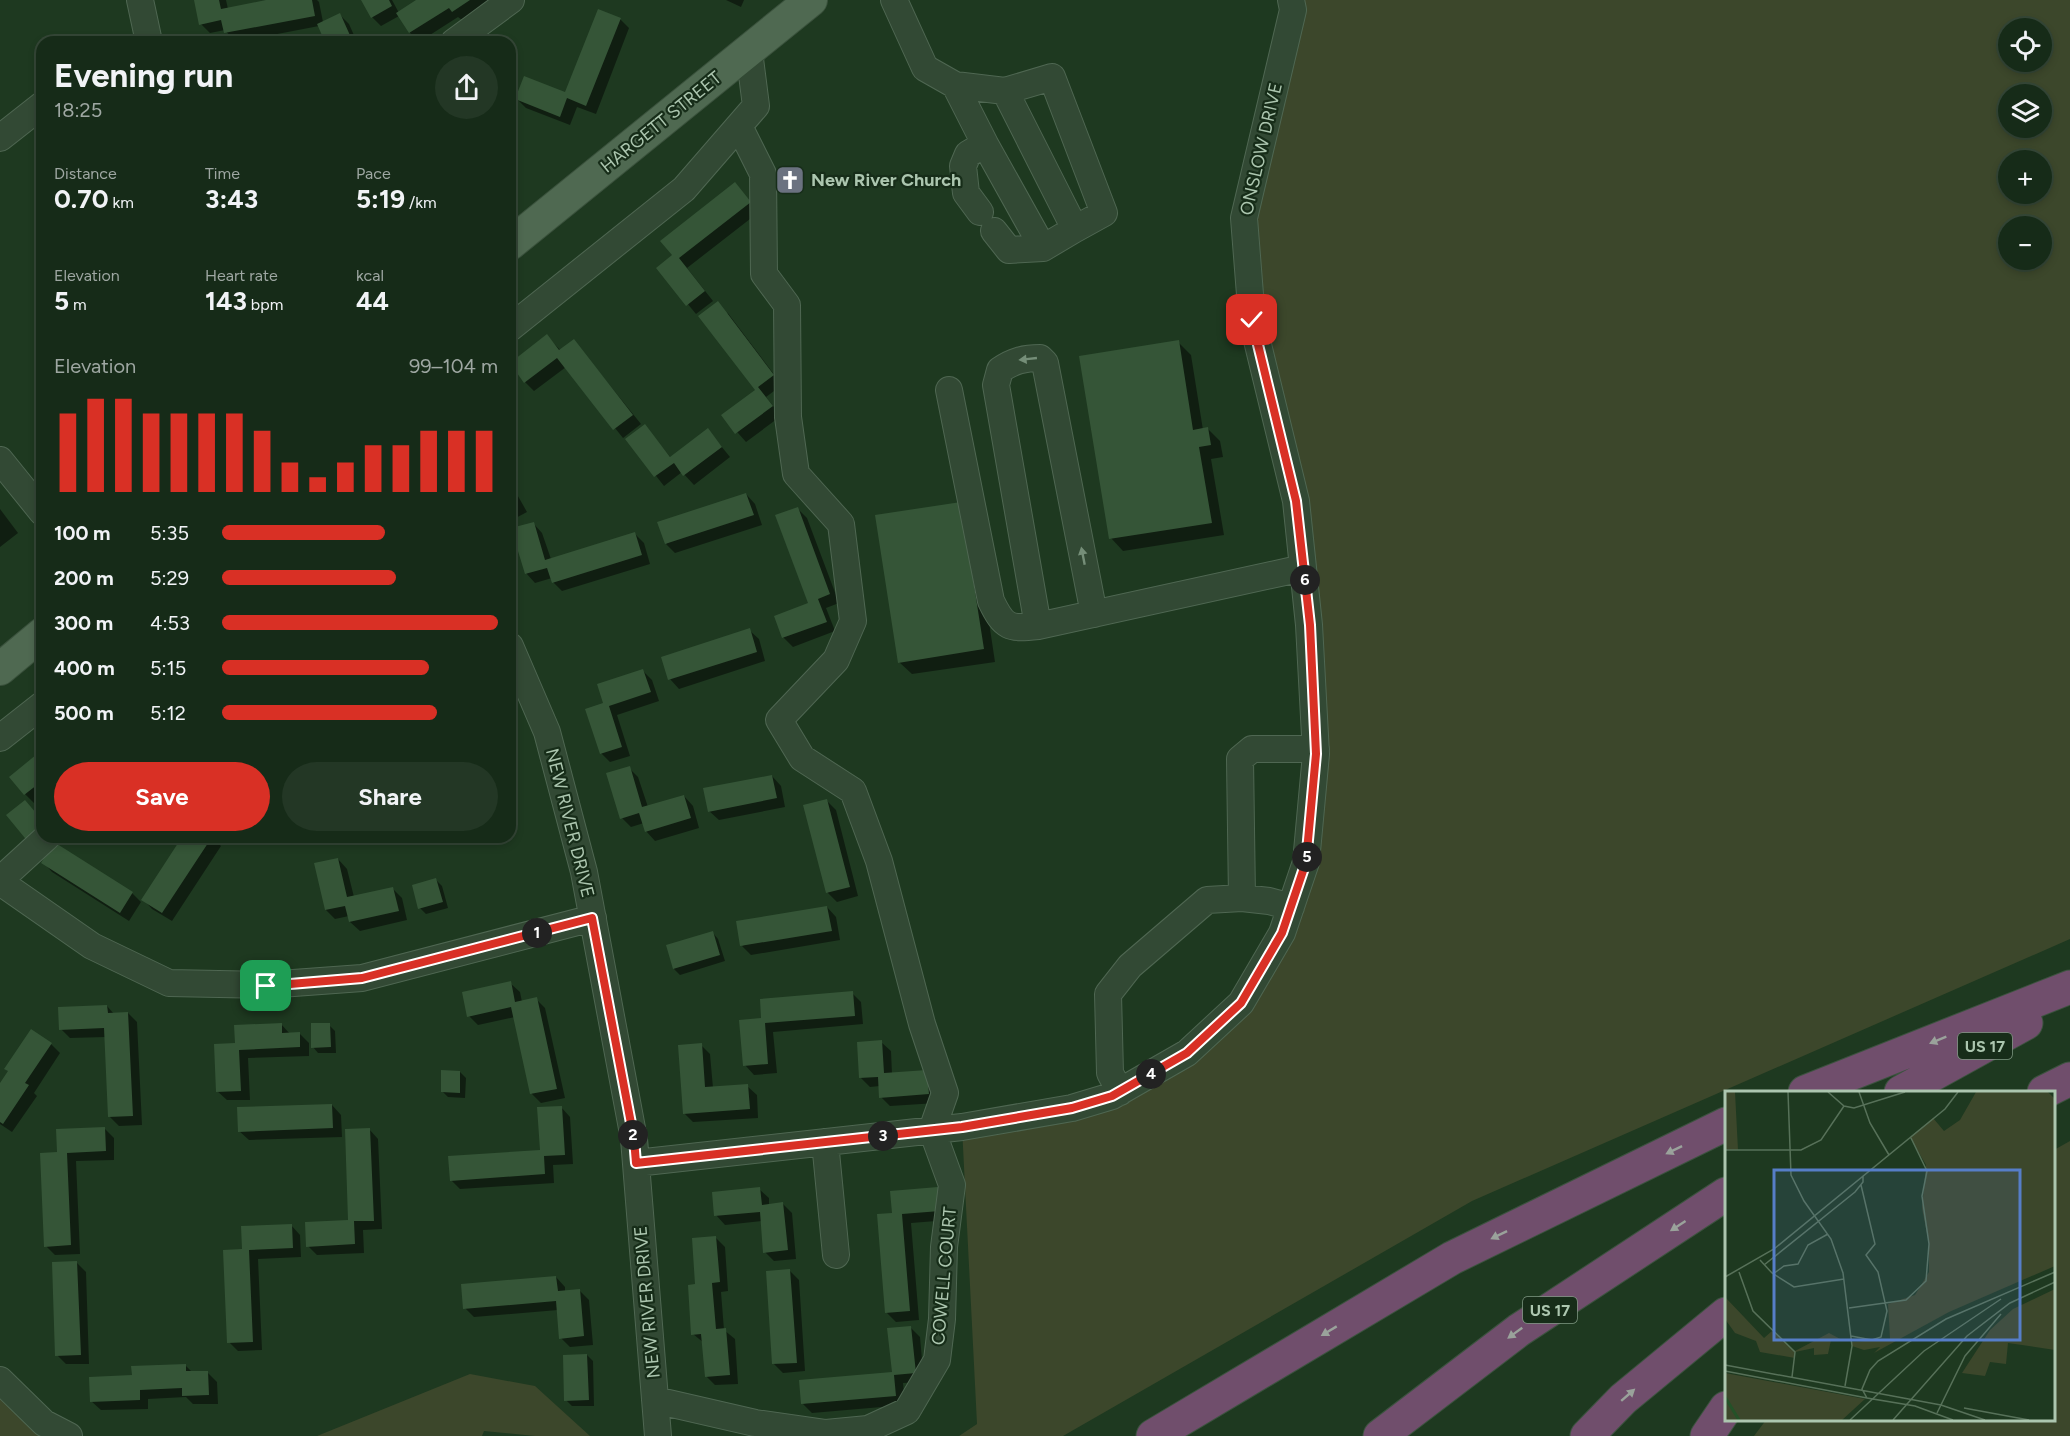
<!DOCTYPE html>
<html lang="en">
<head>
<meta charset="utf-8">
<style>
  :root { --surface:#162b18; --page:#233725; --text:#f1f3f6; --muted:#9ea7a2; --line:#354737; --accent:#d93025 }
  body { margin:0; font-family:Figtree,sans-serif; background:var(--page); color:var(--text); height:100vh; display:flex; flex-direction:column; font-size:22px; white-space:nowrap }
  * { box-sizing:border-box; margin:0 }
  p { font-size:20px; color:var(--muted) }
  .icon { flex:none; width:33px; height:33px; fill:none; stroke:currentColor; stroke-width:2; stroke-linecap:round; stroke-linejoin:round }
  .map { position:relative; flex:1; overflow:hidden }
  .drawer { position:absolute; left:36px; top:36px; width:480px; height:807px; display:flex; flex-direction:column; background:var(--surface); border-radius:18px; box-shadow:0 3px 9px #0003,0 0 0 2px var(--line) }
  .drawer>* { flex:none }
  .tools { position:absolute; left:1998px; top:18px; display:grid; gap:12px }
  .tools a { display:grid; place-items:center; width:54px; height:54px; border-radius:50%; background:var(--surface); box-shadow:0 3px 9px #0003,0 0 0 2px var(--line); font-size:30px }
  .pin { position:absolute; display:grid; place-items:center; width:51px; height:51px; color:#fff; margin:-26px; border-radius:12px; box-shadow:0 3px 9px #0006 }
  .km { position:absolute; width:30px; height:30px; margin:-15px; border-radius:50%; background:#222; color:#fff; font-size:16px; line-height:30px; text-align:center }
  .round { display:grid; place-items:center; flex:none; width:63px; height:63px; border-radius:32px; background:var(--page) }
  .headline { display:flex; align-items:center; justify-content:space-between; height:102px; padding:0 18px }
  h1 { font-size:33px; font-weight:700; line-height:45px }
  .metrics { display:grid; grid-template-columns:repeat(3,1fr); gap:9px; height:102px; padding:6px 18px }
  .metrics div { display:grid; align-content:center }
  .metrics b { font-size:26px; font-weight:700 }
  .metrics small { font-size:16px; font-weight:400 }
  .metrics p { font-size:16px }
  .chart { height:168px; padding:12px 18px }
  .chart p { display:flex; justify-content:space-between }
  .chart svg { width:100%; height:108px; margin-top:6px; stroke:var(--accent); stroke-width:6 }
  .cta { display:flex; gap:12px; margin-top:auto; padding:12px 18px }
  .cta a { flex:1; height:69px; border-radius:36px; background:var(--accent); color:#fff; font-size:24px; font-weight:700; line-height:69px; text-align:center }
  .cta a+a { background:var(--page); color:var(--text) }
  ul { padding:0 18px; list-style:none; font-size:20px }
  li { display:grid; grid-template-columns:96px 72px 1fr; align-items:center; height:45px }
  li i { height:15px; border-radius:8px; background:var(--accent) }
  .map>svg:first-child { display:block }
  .green { fill:#3c472b; fill-rule:evenodd }
  .shadow { fill:#0007 }
  .building { fill:#355537 }
  .lines { fill:none; stroke-linecap:round; stroke-linejoin:round }
  .minor-casing { stroke:#4f6752; stroke-width:28 }
  .major-casing { stroke:#3b523d; stroke-width:34 }
  .highway-casing { stroke:#3c533f; stroke-width:35 }
  .minor { stroke:#324934; stroke-width:26 }
  .major { stroke:#4f6951; stroke-width:32 }
  .highway { stroke:#704e6c; stroke-width:33 }
  .oneway { fill:#758e78 }
  .oneway2 { fill:#9aa29b }
  .route-casing { stroke:#fff; stroke-width:12 }
  .route { stroke:#d93025; stroke-width:8 }
  .labels { text-anchor:middle; stroke-width:4.5; stroke-linejoin:round; paint-order:stroke }
  .shield { fill:#172d19; stroke:#7f9882; stroke-width:1.5 }
  .shield-label { font-size:16px; font-weight:bold; fill:#acc6af }
  .street-label { font-size:18px; fill:#acc6af; stroke:#172d19 }
  .poi-label { font-size:18px; font-weight:bold; fill:#acc6af; stroke:#172d19; text-anchor:start }
  .inset-river { fill:none; stroke:#245228; stroke-width:3 }
  .inset-road { fill:none; stroke:#577159; stroke-width:1.5 }
  .view { fill:#567ec8; fill-opacity:0.15; stroke:#567ec8; stroke-width:3 }
  .inset-edge { fill:none; stroke:#acc6af; stroke-width:3 }
</style>
</head>
<body>
<div class="map">
<svg width="2070" height="1436" viewBox="0 0 2070 1436">
  <rect width="100%" height="100%" fill="#1e3920"/>
  <!-- green -->
  <path class="green" d="M1291,0H2070V939L1472,1201L1063,1436H959L977,1424L962,1127L1112,1096L1241,1003L1306,862L1309,625L1244,218ZM2008,28H2042V62H2008ZM2008,94H2042V128H2008ZM2008,160H2042V194H2008ZM2008,226H2042V260H2008Z
    M2070,1141V1436H1754L1766,1420H2054V1150Z
    M470,1374L535,1386L590,1436H535L484,1431L482,1436H317Z
    M0,1377L69,1436H0Z"/>
  <!-- shadow -->
  <path class="shadow" d="M196,0H226L228,9L274,0H317L319,2L323,22L340,15L349,24L357,42H327L319,26L235,42L225,30L210,33L201,24Z
    M362,0H392L399,13L419,0H493L462,20L458,17L419,42L410,33L399,16L381,26L372,17Z
    M726,0H744L741,7Z
    M620,19L629,28L596,114L577,107L570,125L526,108L517,99L566,94Z
    M744,194L759,212L687,268L713,301L696,314L658,268Z
    M727,312L782,385L766,397L781,416L746,442L723,416L757,390Z
    M547,336L561,351L574,341L641,424L623,438L566,367L534,391L525,382Z
    M1178,342L1191,355L1203,430L1208,429L1220,441L1223,457L1211,459L1224,535L1123,551L1111,538Z
    M510,404L514,412L510,414Z
    M645,426L671,458L708,430L730,457L694,485L682,472L664,486L627,439Z
    M510,482L527,512L510,521Z
    M746,494L755,504L762,525L675,553L666,544Z
    M0,509L18,533L0,547Z
    M798,509L807,518L839,603L826,608L835,631L793,647L783,637L810,604Z
    M973,516L995,662L912,674L899,662Z
    M533,523L542,533L551,559L635,534L644,543L650,564L562,591L553,582L552,578L535,583L526,573Z
    M749,630L759,639L765,661L679,689L670,679Z
    M643,671L652,680L659,701L617,715L630,756L610,762L601,753L605,704Z
    M42,752V797L34,803L25,794Z
    M629,768L638,777L648,807L684,796L693,806L699,828L655,841L646,831L644,823L631,827L622,818Z
    M772,776L781,786L785,807L719,820L709,811Z
    M827,801L836,810L858,896L837,902L828,893L805,806Z
    M184,837H212L221,846L172,921L152,909L143,899Z
    M338,859L347,869L354,897L393,889L402,898L407,920L360,931L350,922L349,916L335,919L326,910Z
    M43,862L132,893L141,902L129,921L52,872Z
    M436,880L442,886L448,908L426,914L420,908Z
    M827,907L836,917L840,940L751,955L742,946Z
    M713,933L718,939L725,961L680,975L674,969L668,946Z
    M510,983L520,992L522,1002L536,999L545,1008L565,1098L541,1103L532,1094L515,1017L478,1025L469,1016Z
    M852,993L861,1002L863,1024L773,1032L777,1073L754,1075L745,1065L763,1019Z
    M107,1006L114,1014L128,1013L137,1022L142,1125L119,1126L110,1117L106,1037L70,1038L61,1029Z
    M281,1024L290,1034L299,1033L309,1043V1056L248,1058L250,1100H227L217,1091L236,1045Z
    M329,1025L335,1031L336,1053H318L313,1047Z
    M881,1042L891,1051L892,1074L927,1072L937,1103L890,1106L881,1097L880,1086L870,1087L861,1078Z
    M51,1044L60,1053L34,1093L37,1096L12,1132L0,1124V1086Z
    M701,1045L710,1054L713,1088L747,1086L757,1095L758,1118L693,1122L684,1113Z
    M460,1072L466,1078L465,1098L448,1097L442,1091Z
    M332,1105L341,1115L342,1137L249,1140L239,1131Z
    M561,1107L570,1117L573,1164L553,1165L554,1183L460,1189L451,1180L542,1151Z
    M104,1128L114,1138V1160L76,1161L80,1254L55,1255L46,1246L59,1153Z
    M369,1129L378,1139L382,1229L363,1230L364,1253L317,1255L308,1246L350,1222Z
    M938,1188L947,1198L949,1220L911,1223L919,1320L896,1322L887,1313L894,1214Z
    M759,1189L769,1198V1205L783,1204L792,1213L796,1259L774,1261L765,1252L762,1221L725,1225L716,1215Z
    M291,1225L300,1235L301,1257L258,1259L262,1350L238,1351L229,1342L244,1250Z
    M716,1238L725,1247L728,1291L721,1292L724,1330L735,1339L738,1384L715,1385L706,1376L704,1343L693,1334L697,1286Z
    M77,1263L86,1272L89,1364H66L57,1355Z
    M790,1271L799,1280L805,1371L783,1373L773,1363Z
    M556,1277L565,1287V1292L580,1291L589,1300L593,1345L570,1347L561,1338L558,1310L474,1317L465,1308Z
    M911,1328L920,1337L924,1382L903,1383L905,1405L812,1413L803,1404L893,1373Z
    M587,1355L593,1361L594,1406H572L566,1400Z
    M185,1365L193,1373L207,1372L217,1382L218,1404H193L186,1397L148,1399V1409L101,1410L91,1401L133,1377Z"/>
  <!-- building -->
  <path class="building" d="M194,0H219L221,9L266,0H312L315,16L224,33L221,20L199,25Z
    M361,0H389L392,6L371,18Z
    M416,0H470L452,12L449,8L409,33L396,13Z
    M598,9L621,18L586,106L567,98L560,117L515,99L524,76L565,92Z
    M340,13L353,42H325L317,24Z
    M735,182L751,202L679,258L705,291L686,306L656,268L672,255L660,241Z
    M718,301L774,375L758,387L773,406L735,434L721,415L755,390L698,316Z
    M547,334L559,350L574,339L633,415L613,430L557,358L524,383L510,363Z
    M1179,340L1193,430L1208,427L1211,445L1199,447L1212,523L1109,539L1079,356Z
    M645,424L670,457L708,428L722,447L683,476L674,463L654,477L625,439Z
    M746,493L754,515L665,544L657,522Z
    M961,502L984,649L898,663L875,515Z
    M798,507L830,594L818,599L827,622L782,638L774,616L808,603L775,515Z
    M534,522L545,560L635,532L642,555L552,583L547,568L525,574L511,528Z
    M750,628L757,652L668,680L661,657Z
    M643,669L651,692L609,706L622,747L600,754L585,709L603,703L597,684Z
    M42,750V781L24,795L9,777Z
    M630,766L642,807L684,795L691,818L645,832L639,813L620,819L606,773Z
    M772,775L777,798L708,812L703,788Z
    M827,799L850,887L826,893L803,805Z
    M25,800L42,820V832L29,843L6,815Z
    M182,837H212L162,913L141,900Z
    M54,842L133,892L120,913L41,863Z
    M338,858L347,897L393,887L399,911L349,922L345,906L325,910L314,863Z
    M436,878L443,902L418,909L412,885Z
    M827,906L832,931L740,946L736,921Z
    M713,931L720,955L673,969L666,945Z
    M511,981L515,1002L537,997L557,1089L530,1094L511,1007L467,1017L462,992Z
    M853,991L855,1016L765,1023L768,1064L743,1066L739,1020L761,1018L760,999Z
    M107,1005L108,1013L128,1012L133,1116L108,1117L104,1028L59,1030L58,1007Z
    M282,1023V1033L300,1032V1047L239,1050L241,1091L216,1092L214,1044L235,1043L234,1025Z
    M311,1023H330L331,1047L311,1048Z
    M31,1029L52,1043L25,1083L29,1085L3,1124L0,1122V1083L8,1071L4,1069Z
    M882,1040L884,1073L927,1070L929,1094L879,1098L878,1077L859,1078L857,1042Z
    M702,1043L705,1087L748,1084L750,1109L683,1114L678,1045Z
    M441,1070L460,1071V1093L441,1092Z
    M332,1104L333,1128L238,1132L237,1107Z
    M562,1106L565,1155L544,1156L545,1174L450,1181L448,1156L540,1150L537,1107Z
    M105,1127L106,1151L67,1153L71,1245L44,1247L40,1153L57,1152L56,1129Z
    M370,1128L374,1221H354L355,1244L306,1247L305,1222L348,1220L345,1129Z
    M760,1187L762,1205L783,1202L788,1250L763,1253L760,1212L714,1216L712,1192Z
    M938,1187L940,1211L902,1214L910,1311L885,1313L877,1214L892,1213L890,1191Z
    M292,1224L293,1248L249,1250L253,1342L227,1343L223,1250L242,1249L241,1226Z
    M716,1236L720,1282L712,1283L716,1329L726,1328L730,1375L705,1377L701,1334L691,1335L688,1285L695,1284L692,1238Z
    M77,1261L81,1355L55,1356L52,1262Z
    M790,1269L797,1363L772,1364L766,1271Z
    M556,1276L558,1291L580,1289L584,1336L559,1339L556,1301L463,1309L461,1284Z
    M911,1326L916,1373L894,1375L896,1396L801,1404L799,1380L892,1372L887,1328Z
    M587,1354L589,1400L564,1401L563,1355Z
    M186,1364V1371H208L209,1395L182,1396V1388L140,1390V1400L90,1402L89,1377L132,1375L131,1366Z"/>
  <g class="lines">
    <!-- minor casing -->
    <g class="minor-casing">
      <path id="minor" d="M140,0L149,42
        M894,0L925,68L955,85L985,144L968,154L963,166L966,193L980,212
        M454,42L511,0
        M955,85L1005,91L1075,229L1043,248
        M1005,91L1052,77L1104,213L1075,229
        M0,138L42,105
        M985,144L1043,248L1009,250L994,231
        M510,328L684,189L756,106L749,51
        M949,390L991,601C1004,628 1009,629 1038,626L1303,568
        M0,460L42,512
        M1038,626L996,385L1000,370C1013,361 1024,358 1040,358L1045,363L1094,614
        M510,646L547,732L584,872L634,1139L658,1436
        M0,738L42,705
        M0,880L47,837
        M0,882L92,946L169,983L266,985L362,978L593,918
        M1291,907L1269,901L1242,898L1240,759L1252,749H1316
        M1120,1092L1110,1073L1108,994L1130,966L1207,900L1242,898
        M825,1142L836,1255
        M636,1163L962,1127L1072,1108L1112,1096L1187,1053L1241,1003L1282,933L1306,862L1316,754L1309,625L1296,501L1252,320L1244,218L1293,10L1291,0
        M0,1380L44,1423L69,1436
        M655,1400L755,1423L826,1433L868,1429L907,1411L937,1360L942,1319L944,1247L952,1185L932,1130L945,1093L922,1024L879,861L853,791L802,758L779,720L836,660L853,621L841,524L796,474L788,417L787,305L764,274L763,174L739,126"/>
    </g>
    <!-- major casing -->
    <g class="major-casing">
      <path id="major" d="M510,244L811,0
        M0,669L42,634"/>
    </g>
    <!-- highway casing -->
    <g class="highway-casing">
      <path id="highway" d="M1805,1092L2070,987
        M1901,1092L2026,1023
        M2044,1092L2070,1079
        M1153,1436L1452,1258L1726,1124
        M1380,1436L1519,1330L1726,1194
        M1587,1436L1623,1399L1726,1314
        M1707,1436L1726,1408"/>
    </g>
    <!-- minor -->
    <use href="#minor" class="minor"/>
    <!-- major -->
    <use href="#major" class="major"/>
    <!-- highway -->
    <use href="#highway" class="highway"/>
  </g>
  <!-- one-way arrows -->
  <defs><path id="oneway-solid" d="M-6-.8H1V-3.2L6.5 0L1 3.2V.8H-6Z" transform="scale(1.5)"/></defs>
  <g class="oneway">
    <use href="#oneway-solid" transform="translate(1028 359) rotate(174)"/>
    <use href="#oneway-solid" transform="translate(1083 556) rotate(-101)"/>
  </g>
  <g class="oneway2">
    <use href="#oneway-solid" transform="translate(1938 1040) rotate(158)"/>
    <use href="#oneway-solid" transform="translate(1674 1150) rotate(154)"/>
    <use href="#oneway-solid" transform="translate(1678 1226) rotate(147)"/>
    <use href="#oneway-solid" transform="translate(1499 1235) rotate(154)"/>
    <use href="#oneway-solid" transform="translate(1329 1331) rotate(149)"/>
    <use href="#oneway-solid" transform="translate(1515 1333) rotate(144)"/>
    <use href="#oneway-solid" transform="translate(1628 1395) rotate(-41)"/>
  </g>
  <g class="lines">
    <!-- route casing -->
    <g class="route-casing">
      <path id="route" d="M266,986L362,978L592,918L634,1139L636,1163L962,1127L1072,1108L1112,1096L1187,1053L1241,1003L1282,933L1306,862L1316,754L1310,625L1296,501L1252,320"/>
    </g>
    <!-- route -->
    <use href="#route" class="route"/>
  </g>
  <!-- icons -->
  <defs>
    <g id="church-square" transform="scale(1.5)"><rect x="-9" y="-9" width="18" height="18" rx="4" fill="#6b7280" stroke="#172d19"/><path d="M-1.2-6h2.4v3.5h3.3v2.4h-3.3V6h-2.4V-.1h-3.3v-2.4h3.3Z" fill="#fff"/></g>
  </defs>
  <g fill-rule="evenodd">
    <use href="#church-square" x="790" y="180"/>
  </g>
  <g class="labels">
    <!-- shield labels -->
    <g class="shield">
      <rect x="1958" y="1033" width="54" height="26" rx="4.5"/>
      <rect x="1523" y="1297" width="54" height="26" rx="4.5"/>
    </g>
    <g class="shield-label">
      <text x="1985" y="1052">US 17</text>
      <text x="1550" y="1316">US 17</text>
    </g>
    <!-- street labels -->
    <g class="street-label">
      <text transform="translate(661 122) rotate(-39)" y="6">HARGETT STREET</text>
      <text transform="translate(1261 149) rotate(-77)" y="6">ONSLOW DRIVE</text>
      <text transform="translate(570 823) rotate(76)" y="6">NEW RIVER DRIVE</text>
      <text transform="translate(944 1276) rotate(-85)" y="6">COWELL COURT</text>
      <text transform="translate(647 1302) rotate(-95)" y="6">NEW RIVER DRIVE</text>
    </g>
    <!-- poi labels -->
    <g class="poi-label">
      <text x="811" y="186">New River Church</text>
    </g>
  </g>
  <!-- overview -->
  <g transform="translate(1725 1091)">
    <rect width="330" height="330" fill="#1e3920"/>
    <path d="M0,1H10L13,59H0ZM251,1H323L330,8V175L224,221L149,262L155,256L139,259L127,255V251L165,248L163,213L190,204L204,181V153L197,117L201,74L185,46L208,27L219,40L235,29ZM330,198V259L283,252L281,273L265,271L260,285L237,282L265,239L288,218ZM0,206L39,247L47,240L70,260L104,242L119,250L106,249L103,263L89,264V257L70,261V267L35,261L31,250L10,242L0,228ZM0,282L140,308L117,329H0Z" fill="#3c472b"/>
    <path class="inset-river" d="M0,306L14,329"/>
    <path class="inset-road" d="M63,1L66,84L79,110L106,148L118,182L127,255L120,295M103,1L119,15L129,17L180,1M134,1L145,32L164,64M0,59H76L96,49L119,15M35,169L47,182L69,196L119,188M39,174L130,101L138,91V85M14,181L28,220L70,261L67,286M48,183L59,175L73,173L83,154L103,143M0,186L49,158L220,18L233,1M124,217L181,209L201,190L204,153L197,105L202,80L186,47M126,245L147,249L156,246L162,220L153,181L141,164L150,153L136,94M0,274L216,314M0,280L142,307M216,314L260,329M239,317L304,329M212,322L240,265L276,223M125,329L199,260L276,208M168,329L242,245L285,212L330,191M228,329L190,315L142,307L137,298L145,279L153,270L221,228L330,181"/>
    <path class="view" d="M49,79H295V249H49Z"/>
    <rect width="330" height="330" class="inset-edge"/>
  </g>
</svg>
<div class="tools">
<a><svg class="icon" aria-label="locate" viewBox="0 0 24 24"><circle cx="12" cy="12" r="6"/><path d="M12 2v4M12 18v4M2 12h4M18 12h4"/></svg></a>
<a><svg class="icon" aria-label="layers" viewBox="0 0 24 24"><path d="M12 4l9 5-9 5-9-5zM3 14l9 5 9-5"/></svg></a>
<a>+</a>
<a>−</a>
</div>
<div class="pin" style="left:266px;top:986px;background:#1e9e55"><svg class="icon" aria-label="arrive" viewBox="0 0 24 24"><path d="M6 21V4h12l-3 4 3 4H6"/></svg></div>
<div class="pin" style="left:1252px;top:320px;background:#d93025"><svg class="icon" aria-label="check" viewBox="0 0 24 24"><path d="M5 12l5 5 9-10"/></svg></div>
<b class="km" style="left:537px;top:933px">1</b>
<b class="km" style="left:633px;top:1135px">2</b>
<b class="km" style="left:883px;top:1136px">3</b>
<b class="km" style="left:1151px;top:1074px">4</b>
<b class="km" style="left:1307px;top:857px">5</b>
<b class="km" style="left:1305px;top:580px">6</b>
<section class="drawer">
<div class="headline"><div><h1>Evening run</h1><p>18:25</p></div><a class="round"><svg class="icon" aria-label="share" viewBox="0 0 24 24"><path d="M12 15V3M7 8l5-5 5 5M5 13v7h14v-7"/></svg></a></div>
<div class="metrics">
<div><p>Distance</p><b>0.70<small> km</small></b></div>
<div><p>Time</p><b>3:43</b></div>
<div><p>Pace</p><b>5:19<small> /km</small></b></div>
</div>
<div class="metrics">
<div><p>Elevation</p><b>5<small> m</small></b></div>
<div><p>Heart rate</p><b>143<small> bpm</small></b></div>
<div><p>kcal</p><b>44</b></div>
</div>
<div class="chart"><p><span>Elevation</span>99–104 m</p>
<svg viewBox="0 0 160 44" preserveAspectRatio="none"><path d="M5 44V12M15 44V6M25 44V6M35 44V12M45 44V12M55 44V12M65 44V12M75 44V19M85 44V32M95 44V38M105 44V32M115 44V25M125 44V25M135 44V19M145 44V19M155 44V19"/></svg>
</div>
<ul>
<li><b>100 m</b>5:35<i style="width:59%"></i></li>
<li><b>200 m</b>5:29<i style="width:63%"></i></li>
<li><b>300 m</b>4:53<i style="width:100%"></i></li>
<li><b>400 m</b>5:15<i style="width:75%"></i></li>
<li><b>500 m</b>5:12<i style="width:78%"></i></li>
</ul>
<div class="cta"><a>Save</a><a>Share</a></div>
</section>
</div>
</body>
</html>
